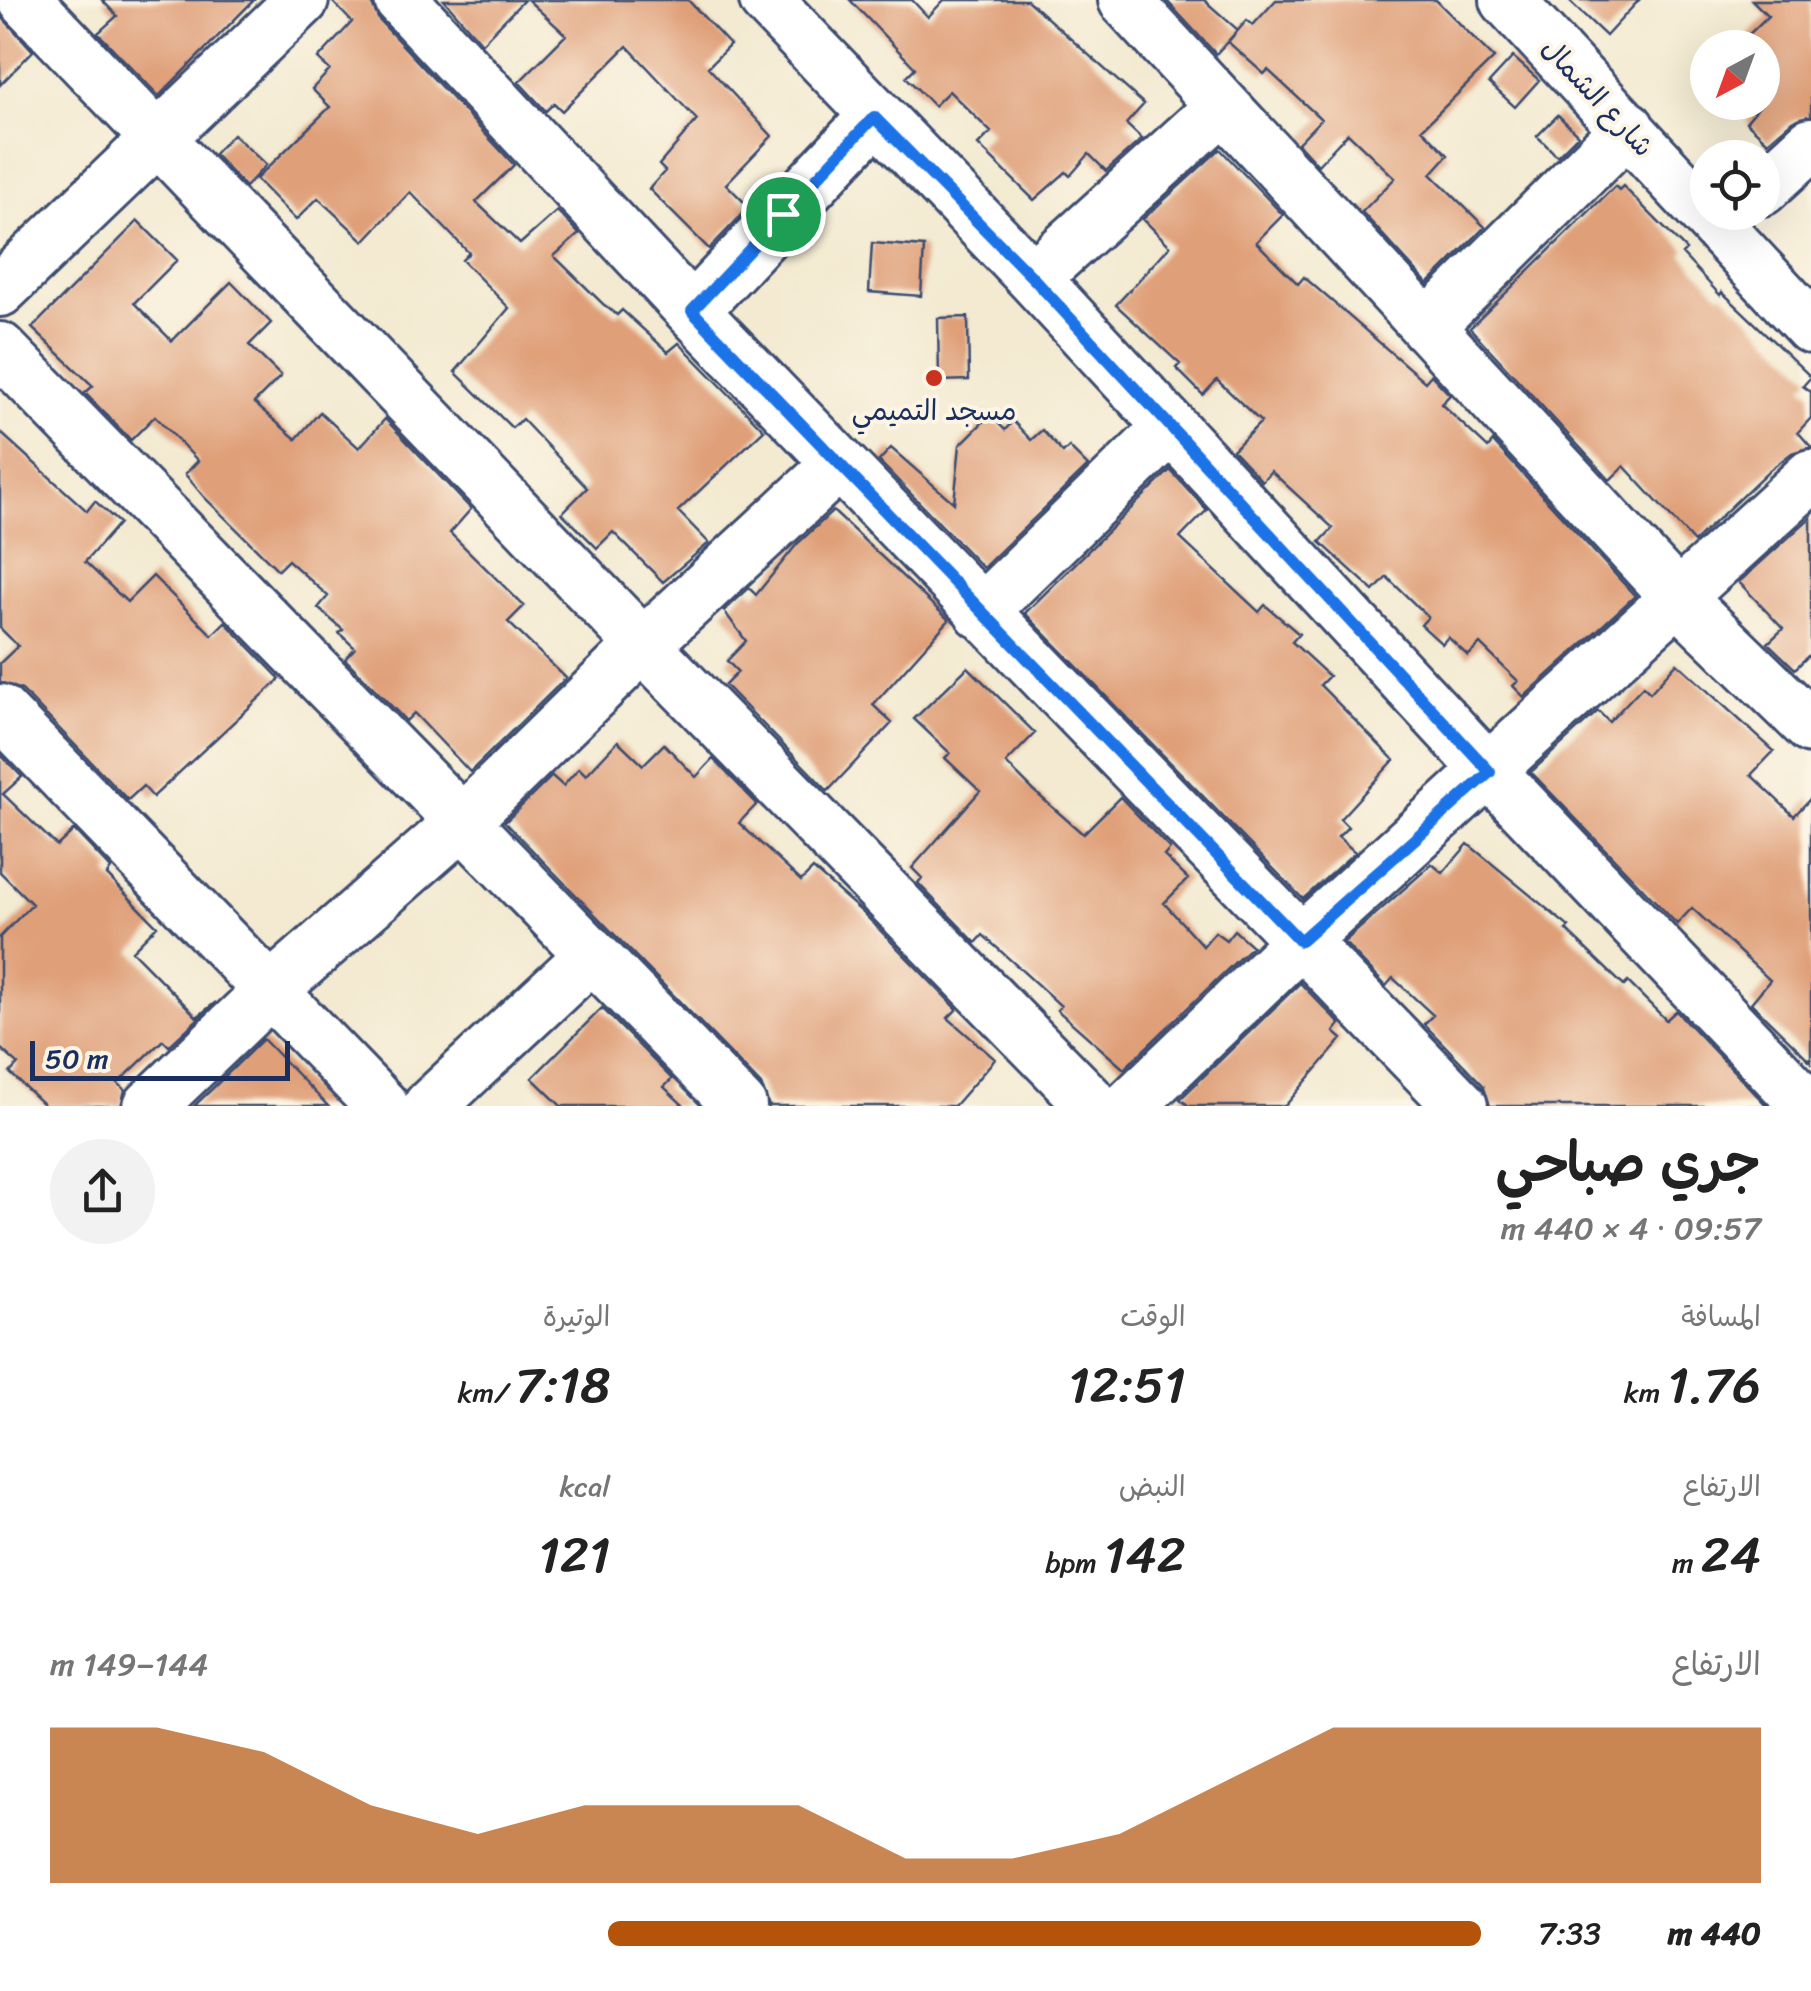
<!DOCTYPE html>
<html lang="ar">
<head>
<meta charset="utf-8">
<style>
  :root { --surface:#fff; --page:#f2f2f2; --text:#222; --muted:#767676; --accent:#b45309 }
  body { margin:0; font-family:Sriracha,"Playpen Sans Arabic",sans-serif; background:var(--page); color:var(--text); direction:rtl; height:100vh; display:flex; flex-direction:column; font-size:38px; white-space:nowrap }
  * { box-sizing:border-box; margin:0 }
  p { font-size:32px; color:var(--muted) }
  .icon { flex:none; width:55px; height:55px; fill:none; stroke:currentColor; stroke-width:2; stroke-linecap:round; stroke-linejoin:round }
  .map { position:relative; height:1106px; overflow:hidden; direction:ltr }
  .panel { display:flex; flex-direction:column; background:var(--surface); flex:1 }
  .panel>* { flex:none }
  .needle { width:65px; rotate:221deg }
  .buttons { position:absolute; left:1690px; top:30px; display:grid; gap:20px }
  .buttons a { display:grid; place-items:center; width:90px; height:90px; border-radius:50%; background:var(--surface); box-shadow:0 10px 40px #0002; font-size:50px }
  .scale { position:absolute; left:30px; bottom:25px; width:260px; box-sizing:border-box; padding-left:10px; border:5px solid #1b2f5e; border-top:0; font-size:28px; line-height:35px; white-space:nowrap; color:#1b2f5e; -webkit-text-stroke:8px #fcf5e5; paint-order:stroke }
  .pin { position:absolute; display:grid; place-items:center; width:85px; height:85px; color:#fff; margin:-42px; border:5px solid #fff; border-radius:50%; box-shadow:0 2px 10px #0007 }
  .round { display:grid; place-items:center; flex:none; width:105px; height:105px; border-radius:52px; background:var(--page) }
  .headline { display:flex; align-items:center; justify-content:space-between; height:170px; padding:0 50px }
  h1 { font-size:55px; font-weight:600; line-height:75px }
  .stats { display:grid; grid-template-columns:repeat(3,1fr); gap:15px; height:170px; padding:10px 50px }
  .stats div { display:grid; align-content:center }
  .stats b { font-size:50px; font-weight:600 }
  .stats small { font-size:28px; font-weight:400 }
  .stats p { font-size:28px }
  .chart { height:280px; padding:20px 50px }
  .chart p { display:flex; justify-content:space-between }
  .chart svg { width:100%; height:180px; margin-top:10px; fill:var(--accent); opacity:.7 }
  ul { padding:0 50px; list-style:none; font-size:32px }
  li { display:grid; grid-template-columns:160px 120px 1fr; align-items:center; height:75px }
  li i { height:25px; border-radius:12px; background:var(--accent) }
  .map>svg:first-child { display:block }
  .building { fill:#df9f78 }
  .lines { fill:none; stroke-linecap:round; stroke-linejoin:round }
  .minor-casing { stroke:#3b4b6f; stroke-width:58 }
  .minor { stroke:#fff; stroke-width:52 }
  .route-casing { stroke:#fff; stroke-width:20 }
  .route { stroke:#1a73e8; stroke-width:12 }
  .poi-dot { fill:#c8321e; stroke:#fcf5e5; stroke-width:4 }
  .labels { text-anchor:middle; stroke-width:8; stroke-linejoin:round; paint-order:stroke }
  .street-label { font-size:28px; fill:#1b2f5e; stroke:#fcf5e5 }
  .poi-label { font-size:28px; fill:#1b2f5e; stroke:#fcf5e5 }
</style>
</head>
<body>
<div class="map">
<svg width="1811" height="1106" viewBox="0 0 1811 1106">
  <rect width="100%" height="100%" fill="#fcf5e5"/>
  <filter id="ink" filterUnits="userSpaceOnUse"><feTurbulence type="fractalNoise" baseFrequency=".01" numOctaves="2"/><feDisplacementMap in="SourceGraphic" scale="20" xChannelSelector="R" yChannelSelector="G"/><feConvolveMatrix kernelMatrix="1 2 1 2 8 2 1 2 1" color-interpolation-filters="sRGB"/></filter>
  <filter id="wash" filterUnits="userSpaceOnUse"><feTurbulence type="fractalNoise" baseFrequency=".0048" numOctaves="4" result="noise"/><feDisplacementMap in="SourceGraphic" scale="40" xChannelSelector="R" yChannelSelector="G"/><feGaussianBlur stdDeviation="2.25" result="paint"/><feColorMatrix in="noise" values="0 0 0 0 0 0 0 0 0 0 0 0 0 0 0 0 0 1.4 0 .05"/><feComposite in="paint" operator="in"/></filter>
  <g filter="url(#wash)">
    <rect width="100%" height="100%" fill="#f3ead1"/>
    <g id="blocks">
      <!-- building -->
      <path class="building" d="M102,0H254L159,96L98,33L117,16Z
        M331,0H370L379,20L514,165L476,202L520,244L557,211L579,234L554,256L603,304L617,315L622,310L668,352L679,343L764,430L678,511L709,543L663,582L613,532L597,548L562,513L587,488L522,419L512,428L455,372L509,308L462,260L469,253L410,192L364,241L318,198L296,220L256,179L330,107L312,89L330,70L318,59L352,22Z
        M444,0H524L482,43Z
        M528,0H688L730,45L708,67L772,136L726,184L749,207L709,249L649,189L665,171L659,165L697,120L627,46L562,111L554,103L546,111L519,82L566,35Z
        M850,0H912L928,17L944,0H1027L1144,104L1126,124L1142,139L1106,171L1089,154L1070,176L1066,172L1034,200L978,145L991,132L949,91L934,106L906,77L915,68Z
        M1166,0H1204L1238,30L1216,54Z
        M1276,0H1436L1494,58L1422,129L1448,155L1431,174L1485,227L1428,284L1362,212L1395,178L1348,133L1318,165L1298,143L1321,119L1268,70L1264,74L1228,42L1247,20L1253,25Z
        M1568,0H1639L1606,36Z
        M1752,0H1811V115L1792,121L1768,142L1746,122L1762,103V48H1753L1744,39L1768,16Z
        M0,15L33,51L0,85Z
        M1513,57L1539,80L1515,107L1489,83Z
        M1558,115L1578,135L1557,156L1537,136Z
        M233,134L266,165L245,187L214,154Z
        M1220,149L1283,215L1256,242L1298,284L1304,277L1425,382L1431,375L1450,395L1441,404L1488,448L1493,442L1635,596L1524,697L1513,686L1518,681L1480,644L1468,656L1448,637L1442,644L1421,625L1428,617L1387,577L1374,591L1320,542L1333,528L1271,471L1262,481L1233,450L1261,422L1217,380L1203,395L1176,368L1180,364L1116,305L1170,246L1143,219Z
        M1615,186L1619,190L1623,186L1686,250L1682,254L1720,295L1722,292L1811,377L1803,386L1811,392V418L1798,432L1811,447L1792,453L1767,472L1694,542L1624,466L1610,480L1470,328Z
        M138,221L177,260L134,303L172,341L231,282L271,323L249,345L281,376L254,403L296,439L320,412L359,448L385,419L471,509L450,533L524,606L508,622L566,678L470,772L414,713L406,721L345,659L355,648L339,633L343,630L318,608L328,596L288,560L278,570L204,497L185,474L198,461L155,416L131,440L85,393L93,386L32,328Z
        M872,243L924,247L921,296L869,292Z
        M968,317L969,380L939,381L938,318Z
        M990,415L1005,430L1013,421L1031,440L1042,430L1063,453L1069,447L1088,466L983,568L879,461L891,448L954,503L960,445Z
        M0,432L87,511L95,501L119,523L85,562L127,602L153,576L212,635L225,622L280,679L153,797L143,786L128,800L22,690L0,682V663L18,646L0,628Z
        M1170,470L1207,510L1180,538L1259,612L1265,605L1299,634L1292,642L1329,676L1320,685L1394,760L1340,819L1348,827L1338,837L1355,852L1303,899L1025,613Z
        M833,511L949,620L873,705L892,723L828,791L725,685L738,672L727,661L746,641L724,611L749,588L756,595L797,544Z
        M1811,517V659L1808,656L1795,669L1768,643L1783,629L1739,582Z
        M1677,663L1774,751L1751,775L1794,816L1811,798V1062L1751,1003L1770,980L1692,908L1677,924L1531,772L1598,711L1609,722L1643,686L1650,693Z
        M968,667L1035,733L1006,763L1034,791L1083,834L1120,797L1170,849L1164,856L1188,879L1164,903L1203,946L1215,932L1226,940L1234,930L1252,946L1124,1069L1057,1010L1061,1006L983,935L976,943L918,883L922,878L912,868L980,791L945,758L950,753L914,719Z
        M618,741L643,765L664,744L696,777L713,759L757,804L739,823L801,881L813,869L861,911L957,1009L948,1018L995,1059L954,1106H769L761,1085L505,822L552,776L563,786L579,768L586,775Z
        M0,754L22,777L3,794L57,846L74,830L111,869L107,875L157,926L132,951L197,1017L216,1002L169,1046L163,1040L118,1083L125,1090L121,1106H45L10,1073L18,1064L0,1048V937L32,904L0,872Z
        M1468,844L1569,927L1566,930L1624,986L1628,982L1666,1020L1676,1011L1767,1106H1490L1483,1085L1424,1024L1433,1015L1393,978L1386,986L1344,942L1432,864L1443,873Z
        M1300,983L1340,1024L1334,1032L1342,1039L1285,1106H1189L1180,1099Z
        M602,1008L672,1079L664,1087L684,1106H561L532,1078Z
        M263,1039L328,1106H194L213,1088Z"/>
    </g>
  </g>
  <g filter="url(#ink)">
    <use href="#blocks" fill-opacity="0" stroke="#3b4b6f" stroke-width="2.5"/>
    <g class="lines">
      <!-- minor casing -->
      <g class="minor-casing">
        <path id="minor" d="M25,0L643,645L1094,1106
          M401,0L692,311L1461,1106
          M766,0L1033,278L1490,772L1808,1106
          M1125,0L1680,600L1811,727
          M1507,0L1811,327
          M1762,189L1811,144
          M1033,278L1222,107
          M0,290L302,0
          M692,311L875,117
          M1427,327L1628,128
          M0,349L740,1106
          M981,612L1171,427
          M0,711L382,1106
          M150,1106L270,991L461,823L643,645L839,464
          M430,1106L592,955
          M1129,1106L1301,941L1811,476"/>
      </g>
      <!-- minor -->
      <use href="#minor" class="minor"/>
    </g>
  </g>
  <g class="lines" filter="url(#ink)">
    <!-- route casing -->
    <g class="route-casing">
      <path id="route" d="M874,117L1033,278L1490,772L1300,941L692,311Z"/>
    </g>
    <!-- route -->
    <use href="#route" class="route"/>
  </g>
  <!-- markers -->
  <circle class="poi-dot" cx="934" cy="378" r="10"/>
  <g class="labels">
    <!-- street labels -->
    <g class="street-label">
      <text transform="translate(1598 97) rotate(47)" y="10">شارع الشمال</text>
    </g>
    <!-- poi labels -->
    <g class="poi-label">
      <text x="934" y="420">مسجد التميمي</text>
    </g>
  </g>
</svg>
<div class="buttons">
<a><svg class="needle" viewBox="-14 -14 28 28"><path d="M0-13l5 13h-10z" fill="#e53935"/><path d="M0 13l5-13h-10z" fill="#767676"/></svg></a>
<a><svg class="icon" aria-label="locate" viewBox="0 0 24 24"><circle cx="12" cy="12" r="6"/><path d="M12 2v4M12 18v4M2 12h4M18 12h4"/></svg></a>
</div>
<div class="scale">50 m</div>
<div class="pin" style="left:783px;top:214px;background:#1e9e55"><svg class="icon" aria-label="arrive" viewBox="0 0 24 24"><path d="M6 21V4h12l-3 4 3 4H6"/></svg></div>
</div>
<section class="panel">
<div class="headline"><div><h1>جري صباحي</h1><p>09:57 · 4 × 440 m</p></div><a class="round"><svg class="icon" aria-label="share" viewBox="0 0 24 24"><path d="M12 15V3M7 8l5-5 5 5M5 13v7h14v-7"/></svg></a></div>
<div class="stats">
<div><p>المسافة</p><b>1.76<small> km</small></b></div>
<div><p>الوقت</p><b>12:51</b></div>
<div><p>الوتيرة</p><b>7:18<small> /km</small></b></div>
</div>
<div class="stats">
<div><p>الارتفاع</p><b>24<small> m</small></b></div>
<div><p>النبض</p><b>142<small> bpm</small></b></div>
<div><p>kcal</p><b>121</b></div>
</div>
<div class="chart"><p><span>الارتفاع</span>144–149 m</p>
<svg viewBox="0 0 160 44" preserveAspectRatio="none"><path d="M0 44V6L10 6L20 12L30 25L40 32L50 25L60 25L70 25L80 38L90 38L100 32L110 19L120 6L130 6L140 6L150 6L160 6V44z"/></svg>
</div>
<ul>
<li><b>440 m</b>7:33<i style="width:61%"></i></li>
</ul>
</section>
</body>
</html>
